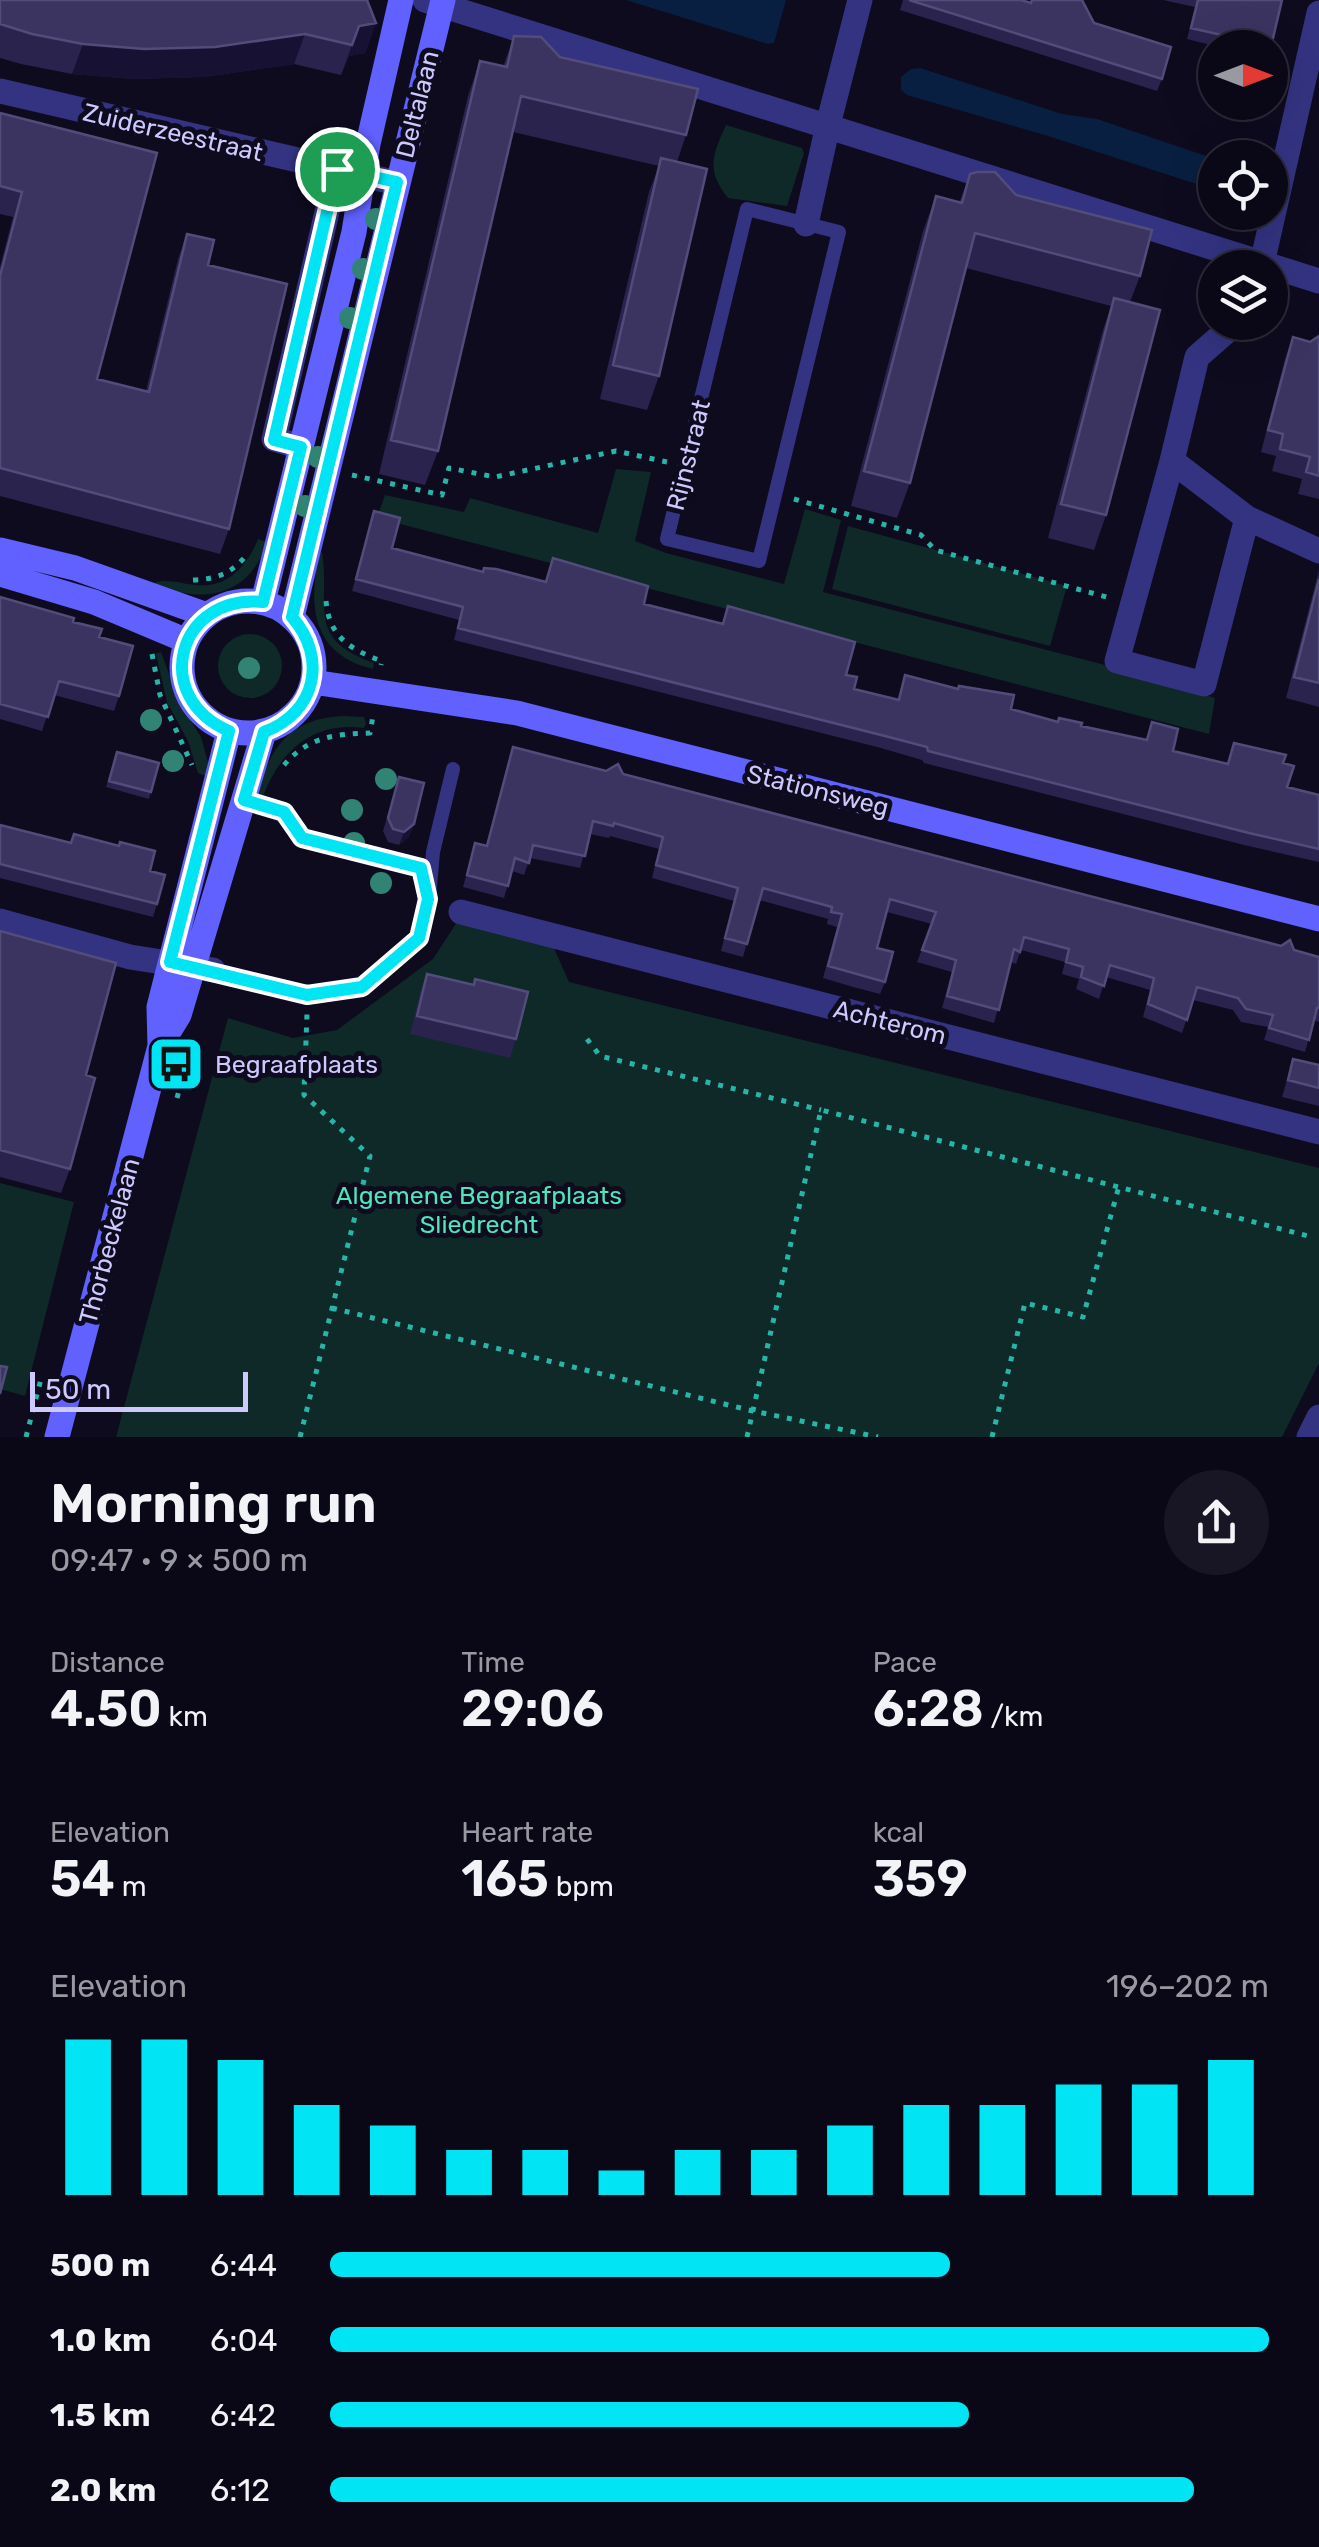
<!DOCTYPE html>
<html lang="en">
<head>
<meta charset="utf-8">
<style>
  :root { --surface:#0a0817; --page:#181624; --text:#f1f3f6; --muted:#999aa1; --line:#2a2936; --accent:#00e4f4 }
  body { margin:0; font-family:Rubik,sans-serif; background:var(--page); color:var(--text); height:100vh; display:flex; flex-direction:column; font-size:38px; white-space:nowrap }
  * { box-sizing:border-box; margin:0 }
  p { font-size:32px; color:var(--muted) }
  .icon { flex:none; width:55px; height:55px; fill:none; stroke:currentColor; stroke-width:2; stroke-linecap:round; stroke-linejoin:round }
  .map { position:relative; height:1437px; overflow:hidden }
  .panel { display:flex; flex-direction:column; background:var(--surface); flex:1 }
  .panel>* { flex:none }
  .needle { width:65px; rotate:90deg }
  .buttons { position:absolute; left:1198px; top:30px; display:grid; gap:20px }
  .buttons a { display:grid; place-items:center; width:90px; height:90px; border-radius:50%; background:var(--surface); box-shadow:0 10px 40px #0002,0 0 0 2px var(--line); font-size:50px }
  .scale { position:absolute; left:30px; bottom:25px; width:218px; box-sizing:border-box; padding-left:10px; border:5px solid #cdc9ff; border-top:0; font-size:28px; line-height:35px; white-space:nowrap; color:#cdc9ff; -webkit-text-stroke:8px #0e0b1f; paint-order:stroke }
  .pin { position:absolute; display:grid; place-items:center; width:85px; height:85px; color:#fff; margin:-42px; border:5px solid #fff; border-radius:50%; box-shadow:0 2px 10px #0007 }
  .round { display:grid; place-items:center; flex:none; width:105px; height:105px; border-radius:52px; background:var(--page) }
  .summary { display:flex; align-items:center; justify-content:space-between; height:170px; padding:0 50px }
  h1 { font-size:55px; font-weight:600; line-height:75px }
  .figures { display:grid; grid-template-columns:repeat(3,1fr); gap:15px; height:170px; padding:10px 50px }
  .figures div { display:grid; align-content:center }
  .figures b { font-size:50px; font-weight:600 }
  .figures small { font-size:28px; font-weight:400 }
  .figures p { font-size:28px }
  .chart { height:280px; padding:20px 50px }
  .chart p { display:flex; justify-content:space-between }
  .chart svg { width:100%; height:180px; margin-top:10px; stroke:var(--accent); stroke-width:6 }
  ul { padding:0 50px; list-style:none; font-size:32px }
  li { display:grid; grid-template-columns:160px 120px 1fr; align-items:center; height:75px }
  li i { height:25px; border-radius:12px; background:var(--accent) }
  .map>svg:first-child { display:block }
  .green { fill:#0e2927 }
  .water { fill:#081f41 }
  .lines { fill:none; stroke-linecap:round; stroke-linejoin:round }
  .path { stroke:#26b6a8; stroke-width:5; stroke-dasharray:5 8; stroke-linecap:butt }
  .lane { stroke:#333381; stroke-width:14 }
  .street { stroke:#333381; stroke-width:25 }
  .secondary { stroke:#6061ff; stroke-width:25 }
  .tree { fill:#318374 }
  .wall { fill:#29234e }
  .shaded-wall { fill:#171233 }
  .building { fill:#3b3461; stroke:#524c7a; stroke-width:2.5 }
  .route-casing { stroke:#fff; stroke-width:20 }
  .route { stroke:#00e4f4; stroke-width:12 }
  .labels { text-anchor:middle; stroke-width:10; stroke-linejoin:round; paint-order:stroke }
  .street-label { font-size:25px; fill:#cdc9ff; stroke:#0e0b1f }
  .poi-label { font-size:25px; fill:#cdc9ff; stroke:#0e0b1f; text-anchor:start }
  .park-label { font-size:25px; fill:#4ee5ba; stroke:#0e0b1f }
</style>
</head>
<body>
<div class="map">
<svg width="1319" height="1437" viewBox="0 0 1319 1437">
  <rect width="100%" height="100%" fill="#0e0b1f"/>
  <!-- green -->
  <path class="green" d="M726,125L802,148L804,153L787,206L728,198C706,170 712,156 726,125Z
    M616,469L651,472L635,541L666,553L784,584L805,509L841,520L823,592L1140,674L1215,698L1209,734L377,518L385,495L464,512L470,498L598,533Z
    M848,526L1067,586L1050,646L832,589Z
    M258,539L267,542C250,596 203,606 154,583C168,578 181,584 196,585C228,588 247,566 258,539Z
    M322,552C331,606 304,638 374,663L373,669C312,654 308,607 319,554Z
    M218 666a32 32 0 1 1 64 0a32 32 0 1 1-64 0Z
    M161,652L180,704L201,737L211,773L208,777L198,773L188,741L167,702L156,654Z
    M344,716L364,717L366,724L364,728C314,721 281,750 264,794L257,797C269,748 289,718 344,716Z
    M457,922L553,946L569,982L1319,1168V1363L1282,1437H116L228,1018L293,1038L337,1030L433,959Z
    M0,1183L74,1202L25,1396L0,1389Z"/>
  <!-- water -->
  <path class="water" d="M626,0H786L774,43L768,44Z
    M920,68L1062,114L1097,119L1215,159V190L1048,136L907,95L901,90V77L911,69Z"/>
  <g class="lines">
    <!-- path -->
    <path class="path" d="M352,475L442,495L449,468L495,477L616,451L667,462
      M794,499L921,535L935,550L1110,598
      M193,580C215,579 229,575 244,558
      M326,601C329,637 351,650 382,661L381,665
      M152,654L160,695L192,765
      M284,765C308,737 334,734 370,733L373,716
      M267,807L283,813L302,837L410,865
      M587,1039L600,1056L821,1110
      M177,1098L190,1050
      M332,1308L753,1411L878,1437
      M26,1437L42,1375
      M300,1437L370,1156L304,1095L307,1013
      M747,1437L821,1110L1312,1237
      M992,1437L1025,1303L1083,1317L1119,1186"/>
    <!-- lane -->
    <path class="lane" d="M747,209L839,232L759,561L667,539Z
      M213,970L307,995L362,987L419,938L429,899L433,852L453,769"/>
    <!-- street -->
    <path class="street" d="M425,0L1319,281
      M0,91L397,183
      M806,224L828,125L860,0
      M1261,268L1319,13
      M301,447L274,439L337,169
      M1172,461L1247,518L1204,684L1117,661L1172,461L1197,357L1237,322
      M1247,518L1319,551
      M461,912L1319,1132
      M0,921L130,957L213,970
      M1309,1437L1319,1417"/>
    <!-- secondary -->
    <path class="secondary" d="M0,550L75,568L207,615
      M0,574L94,602L187,641
      M182 667a66 66 0 1 1 132 0a66 66 0 1 1-132 0Z
      M263,602L354,232L368,144L401,0
      M292,617L443,0
      M313,682L517,713L1319,919
      M160,1046L159,1007L229,731
      M57,1437L160,1046L179,1015L264,732"/>
  </g>
  <!-- trees -->
  <g class="tree">
    <circle cx="376" cy="219" r="11"/>
    <circle cx="363" cy="269" r="11"/>
    <circle cx="350" cy="318" r="11"/>
    <circle cx="318" cy="457" r="11"/>
    <circle cx="305" cy="506" r="11"/>
    <circle cx="249" cy="668" r="11"/>
    <circle cx="151" cy="720" r="11"/>
    <circle cx="173" cy="761" r="11"/>
    <circle cx="386" cy="779" r="11"/>
    <circle cx="352" cy="810" r="11"/>
    <circle cx="354" cy="843" r="11"/>
    <circle cx="381" cy="883" r="11"/>
  </g>
  <!-- wall -->
  <path class="wall" d="M0,0L376,23L365,53L349,56L341,75L294,64L204,77L134,79L72,74L21,64L0,58Z
    M903,0H1020L1094,23L1162,79L1157,91L900,10Z
    M1163,0H1282L1270,48H1223L1187,39L1195,7Z
    M514,36L560,57L686,135L677,162L659,376L647,410L600,399L649,192L659,166L513,132L438,451L425,485L379,474L468,96L480,61L503,67Z
    M1226,102H1257L1255,109Z
    M0,113L97,379L146,391L178,259L187,234L208,265L229,529L220,554L0,496V267L13,217L0,214Z
    M970,174L1016,195L1140,276L1130,302L1106,515L1094,550L1048,538L1102,333L1111,306L966,268L910,483L897,518L851,506L923,231L936,196L959,203Z
    M1319,336V499L1298,494L1302,479L1272,471L1276,456L1261,452L1285,359L1293,337L1310,342Z
    M374,511L392,548L483,572L545,581L553,558L644,604L722,624L728,606L846,675L854,689L897,700L905,675L1011,709L1058,722L1146,739L1152,722L1173,751L1227,764L1234,743L1283,763L1287,787L1319,795V862L1244,845L924,763L922,760L881,748L454,640L459,620L352,591Z
    M1319,570V707L1286,698Z
    M0,597L73,622L99,637L119,696L114,711L54,695L42,731L0,719Z
    M513,747L606,771L623,774L1319,957V1022L1314,1020L1305,1052L1264,1040L1268,1027L1241,1022L1233,1010L1193,1000L1182,1033L1143,1017L1150,990L1106,977L1099,999L1076,989L1079,979L1062,974L1065,962L1021,950L1016,964L1011,962L994,1023L942,1008L952,972L917,962L932,924L887,912L877,948L885,982L880,994L853,987L823,978L837,927L827,924L828,919L759,900L743,957L721,951L734,901L652,878L659,849L610,836L609,838L590,834L580,868L530,858L524,875L512,871L504,898L463,887L475,843L486,845Z
    M117,752L159,763L149,799L106,787Z
    M399,777L414,824L409,837L399,845L388,842L383,831Z
    M0,825L70,843L74,834L150,871L157,904L153,917L0,878Z
    M0,931L86,1075L70,1169L61,1193L0,1177Z
    M427,974L473,985L475,979L516,1039L510,1058L410,1034L420,993Z
    M1293,1059L1319,1065V1106L1282,1097Z"/>
  <!-- shaded-wall -->
  <path class="shaded-wall" d="M376,23L365,53L349,56L341,75L359,26Z
    M305,34L294,64L204,77L134,79L72,74L83,44Z
    M414,824L409,837L399,845L404,832Z"/>
  <!-- building -->
  <path class="building" d="M0,0H367L376,23L359,26L352,45L305,34L215,47L144,49L83,44L32,34L0,24Z
    M909,0H1021L1031,3L1032,0H1082L1094,23L1171,47L1162,79Z
    M1198,0H1282L1270,51V48H1237L1239,39L1191,28Z
    M514,36L541,37L560,57L698,89L686,135L521,96L438,451L391,440L480,61L507,67Z
    M0,113L157,153L97,379L149,392L187,234L214,240L208,265L287,284L229,529L0,468V276L22,192L0,186Z
    M661,158L707,169L659,376L613,365Z
    M977,172H995L1016,195L1152,230L1140,276L975,233L910,483L864,471L936,196L962,203L970,174Z
    M1114,298L1160,310L1106,515L1061,504Z
    M1319,336V476L1306,472L1310,457L1280,449L1283,434L1268,430L1293,337L1310,342Z
    M374,511L400,518L392,548L483,572L484,568L496,569L546,582L553,558L648,586L644,604L723,624L728,606L855,642L846,675L857,677L854,689L899,700L905,675L958,689L959,686L1014,695L1011,709L1058,722L1059,718L1082,723L1081,726L1147,740L1152,722L1178,729L1173,751L1228,764L1234,743L1286,755L1283,763L1294,766L1287,787L1319,795V849L1249,833L928,751L927,747L885,736L458,628L463,607L356,579Z
    M1319,579V683L1294,677Z
    M0,597L74,618L73,622L102,629L99,637L133,646L119,696L59,681L48,717L0,704Z
    M513,747L606,771L618,764L623,774L1281,946L1290,940L1294,950L1319,957V1008H1317L1309,1040L1269,1028L1273,1015L1246,1009L1238,998L1197,987L1187,1020L1148,1004L1154,978L1110,965L1104,986L1081,977L1083,967L1066,962L1069,949L1024,937L1020,952L1014,949L999,1010L947,996L956,960L922,950L936,912L890,899L877,948L893,952L885,982L828,966L842,914L831,912L832,907L763,888L747,944L725,938L738,888L656,865L663,837L614,823L613,826L593,821L585,856L533,845L529,863L515,858L508,886L467,875L475,843L487,846Z
    M117,752L159,763L151,792L109,781Z
    M399,777L424,783L414,824L404,832L393,829L388,818Z
    M0,825L71,843L74,834L119,846L120,842L155,851L150,871L165,875L157,904L0,864Z
    M0,931L116,963L86,1075L95,1078L70,1169L0,1150Z
    M427,974L474,985L475,979L528,992L516,1039L417,1016Z
    M1293,1059L1319,1065V1088L1288,1080Z
    M0,1366L7,1367L0,1394Z"/>
  <g class="lines">
    <!-- route casing -->
    <g class="route-casing">
      <path id="route" d="M337,169L397,182L292,617C328,658 316,713 264,732L244,800L284,812L302,838L421,868L428,899L419,938L362,987L307,995L170,962L229,731C150,697 177,594 263,602L301,447L274,440Z"/>
    </g>
    <!-- route -->
    <use href="#route" class="route"/>
  </g>
  <!-- icons -->
  <defs>
    <g id="bus-square" transform="scale(2.875)"><rect x="-9" y="-9" width="18" height="18" rx="4" fill="#00e4f4" stroke="#0e0b1f"/><path d="M-5-6H5V4H4V6H2V4H-2V6H-4V4H-5ZM-3.5-4V0h7V-4ZM-3.5 1.2v1.5H-2V1.2ZM2 1.2v1.5H3.5V1.2Z" fill="#111"/></g>
  </defs>
  <g fill-rule="evenodd">
    <use href="#bus-square" x="176" y="1064"/>
  </g>
  <g class="labels">
    <!-- street labels -->
    <g class="street-label">
      <text transform="translate(417 104) rotate(-76)" y="9">Deltalaan</text>
      <text transform="translate(173 132) rotate(13)" y="9">Zuiderzeestraat</text>
      <text transform="translate(688 455) rotate(-76)" y="9">Rijnstraat</text>
      <text transform="translate(818 790) rotate(14)" y="9">Stationsweg</text>
      <text transform="translate(890 1022) rotate(14)" y="9">Achterom</text>
      <text transform="translate(109 1241) rotate(-75)" y="9">Thorbeckelaan</text>
    </g>
    <!-- poi labels -->
    <g class="poi-label">
      <text x="215" y="1073">Begraafplaats</text>
    </g>
    <!-- park labels -->
    <g class="park-label">
      <text x="479" y="1204">Algemene Begraafplaats<tspan x="479" dy="29">Sliedrecht</tspan></text>
    </g>
  </g>
</svg>
<div class="buttons">
<a><svg class="needle" viewBox="-14 -14 28 28"><path d="M0-13l5 13h-10z" fill="#e53935"/><path d="M0 13l5-13h-10z" fill="#999aa1"/></svg></a>
<a><svg class="icon" aria-label="locate" viewBox="0 0 24 24"><circle cx="12" cy="12" r="6"/><path d="M12 2v4M12 18v4M2 12h4M18 12h4"/></svg></a>
<a><svg class="icon" aria-label="layers" viewBox="0 0 24 24"><path d="M12 4l9 5-9 5-9-5zM3 14l9 5 9-5"/></svg></a>
</div>
<div class="scale">50 m</div>
<div class="pin" style="left:337px;top:169px;background:#1e9e55"><svg class="icon" aria-label="arrive" viewBox="0 0 24 24"><path d="M6 21V4h12l-3 4 3 4H6"/></svg></div>
</div>
<section class="panel">
<div class="summary"><div><h1>Morning run</h1><p>09:47 · 9 × 500 m</p></div><a class="round"><svg class="icon" aria-label="share" viewBox="0 0 24 24"><path d="M12 15V3M7 8l5-5 5 5M5 13v7h14v-7"/></svg></a></div>
<div class="figures">
<div><p>Distance</p><b>4.50<small> km</small></b></div>
<div><p>Time</p><b>29:06</b></div>
<div><p>Pace</p><b>6:28<small> /km</small></b></div>
</div>
<div class="figures">
<div><p>Elevation</p><b>54<small> m</small></b></div>
<div><p>Heart rate</p><b>165<small> bpm</small></b></div>
<div><p>kcal</p><b>359</b></div>
</div>
<div class="chart"><p><span>Elevation</span>196–202 m</p>
<svg viewBox="0 0 160 44" preserveAspectRatio="none"><path d="M5 44V6M15 44V6M25 44V11M35 44V22M45 44V27M55 44V33M65 44V33M75 44V38M85 44V33M95 44V33M105 44V27M115 44V22M125 44V22M135 44V17M145 44V17M155 44V11"/></svg>
</div>
<ul>
<li><b>500 m</b>6:44<i style="width:66%"></i></li>
<li><b>1.0 km</b>6:04<i style="width:100%"></i></li>
<li><b>1.5 km</b>6:42<i style="width:68%"></i></li>
<li><b>2.0 km</b>6:12<i style="width:92%"></i></li>
</ul>
</section>
</body>
</html>
